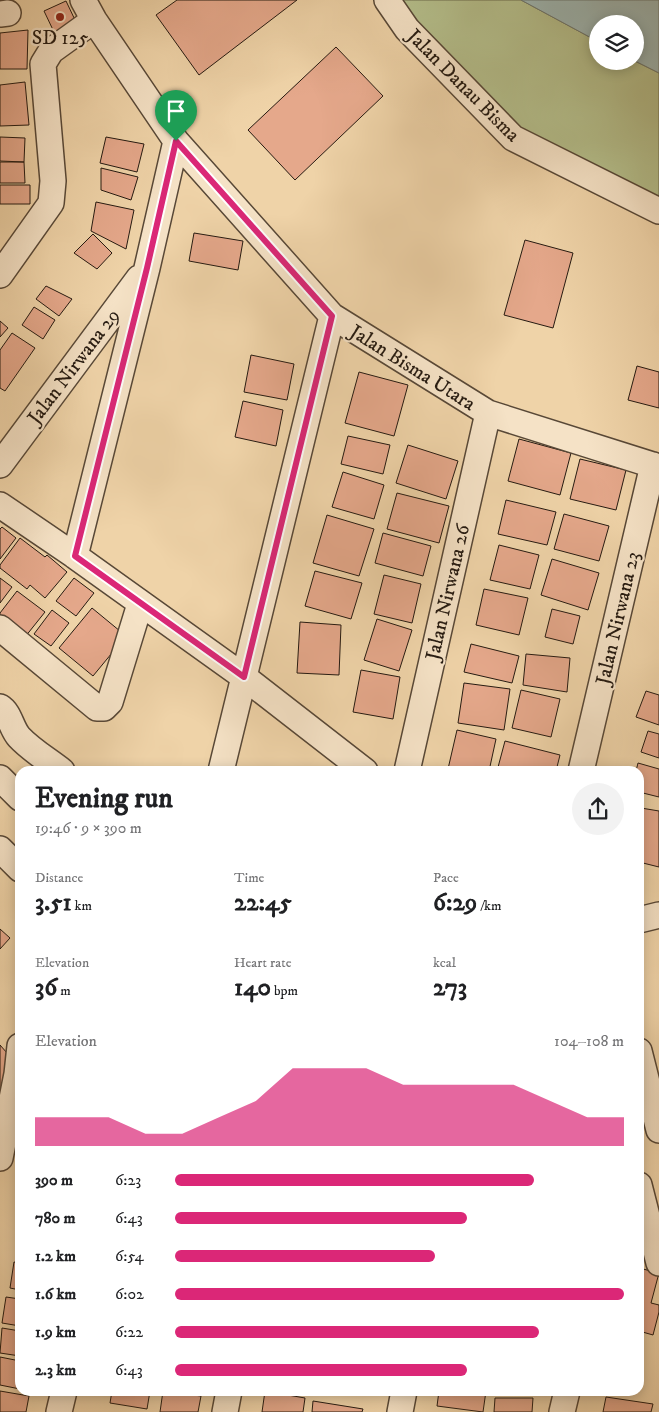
<!DOCTYPE html>
<html lang="en">
<head>
<meta charset="utf-8">
<style>
  :root { --surface:#fff; --page:#f2f2f2; --text:#202124; --muted:#757577; --accent:#db2777 }
  body { margin:0; font-family:"IM FELL DW Pica",serif; background:var(--page); color:var(--text); height:100vh; display:flex; flex-direction:column; font-size:19px; white-space:nowrap }
  * { box-sizing:border-box; margin:0 }
  p { font-size:16px; color:var(--muted) }
  .icon { flex:none; width:28px; height:28px; fill:none; stroke:currentColor; stroke-width:2; stroke-linecap:round; stroke-linejoin:round }
  .map { position:relative; flex:1; overflow:hidden }
  .details { position:absolute; left:15px; top:766px; width:629px; height:630px; display:flex; flex-direction:column; background:var(--surface); border-radius:15px; box-shadow:0 2px 12px #0003 }
  .details>* { flex:none }
  .tools { position:absolute; left:589px; top:15px; display:grid; gap:10px }
  .tools a { display:grid; place-items:center; width:55px; height:55px; border-radius:50%; background:var(--surface); box-shadow:0 2px 12px #0003; font-size:25px }
  .pin { position:absolute; display:grid; place-items:center; width:42px; height:42px; color:#fff; margin:-51px -21px; border-radius:50% 50% 50% 0; rotate:-45deg; box-shadow:0 0 5px #0007 }
  .pin .icon { rotate:45deg }
  .round { display:grid; place-items:center; flex:none; width:52px; height:52px; border-radius:26px; background:var(--page) }
  .head { display:flex; align-items:center; justify-content:space-between; height:85px; padding:0 20px }
  h1 { font-size:28px; font-weight:700; line-height:38px }
  .stats { display:grid; grid-template-columns:repeat(3,1fr); gap:8px; height:85px; padding:5px 20px }
  .stats div { display:grid; align-content:center }
  .stats b { font-size:25px; font-weight:700 }
  .stats small { font-size:14px; font-weight:400 }
  .stats p { font-size:14px }
  .chart { height:140px; padding:10px 20px }
  .chart p { display:flex; justify-content:space-between }
  .chart svg { width:100%; height:90px; margin-top:5px; fill:var(--accent); opacity:.7 }
  ul { padding:0 20px; list-style:none; font-size:16px }
  li { display:grid; grid-template-columns:80px 60px 1fr; align-items:center; height:38px }
  li i { height:12px; border-radius:6px; background:var(--accent) }
  .map>svg:first-child { display:block }
  .green { fill:#b4be8b; stroke:#6c6c4e }
  .water { fill:#9db6b2; stroke:#6d7872 }
  .building { fill:#e5a88b; stroke:#251a11 }
  .lines { fill:none; stroke-linecap:round; stroke-linejoin:round }
  .minor-casing { stroke:#584837; stroke-width:28 }
  .minor { stroke:#f5e2c6; stroke-width:25 }
  .route-casing { stroke:#fff; stroke-width:10 }
  .route { stroke:#db2777; stroke-width:6 }
  .poi-dot { fill:#8f2418; stroke:#f5e2c6; stroke-width:2 }
  .labels { text-anchor:middle; stroke-width:4.5; stroke-linejoin:round; paint-order:stroke }
  .poi-label { font-size:20px; fill:#251a11; stroke:#f5e2c6 }
  .street-label { font-size:20px; fill:#251a11; stroke:#f5e2c6 }
</style>
</head>
<body>
<div class="map">
<svg width="659" height="1412" viewBox="0 0 659 1412">
  <rect width="100%" height="100%" fill="#efd3a8"/>
  <filter id="stains"><feTurbulence type="fractalNoise" baseFrequency=".004" numOctaves="4"/><feColorMatrix values="0 0 0 0 .2 0 0 0 0 .09 0 0 0 0 .02 0 0 0 .5 -.17"/></filter>
  <radialGradient id="worn" r=".72"><stop offset=".6" stop-color="#630" stop-opacity="0"/><stop offset="1" stop-color="#630" stop-opacity=".3"/></radialGradient>
  <!-- green -->
  <path class="green" d="M389,0H521L597,41L598,61H635L659,73V211L513,138Z"/>
  <!-- water -->
  <path class="water" d="M521,0H659V73L635,61V24H598L597,41Z"/>
  <!-- building -->
  <path class="building" d="M177,0H297L199,75L156,15Z
    M66,1L76,22L54,32L44,11Z
    M28,30L27,69H0V33Z
    M336,47L383,96L295,180L248,130Z
    M25,82L29,125L0,126V85Z
    M0,137L25,138L24,162L0,161Z
    M106,137L144,144L137,172L100,163Z
    M0,162H24L25,183H0Z
    M101,168L138,177L131,200L101,190Z
    M0,185H30V204H0Z
    M96,202L134,210L126,249L91,231Z
    M194,233L243,241L238,270L189,261Z
    M93,234L112,253L97,269L74,253Z
    M525,240L573,253L553,328L504,315Z
    M46,286L72,299L59,316L36,299Z
    M34,307L55,320L43,339L22,325Z
    M0,321L8,328L0,337Z
    M12,333L35,348L5,391L0,388V350Z
    M251,355L294,364L287,400L244,392Z
    M637,366L659,372V408L628,400Z
    M359,372L408,385L394,436L345,423Z
    M243,401L283,410L276,446L235,437Z
    M348,436L390,445L383,474L341,464Z
    M519,439L571,453L560,495L508,481Z
    M408,445L458,461L446,499L396,483Z
    M580,459L626,470L616,510L570,499Z
    M343,472L384,485L374,519L332,507Z
    M397,493L449,506L439,543L387,529Z
    M506,500L556,512L547,545L498,534Z
    M564,514L609,526L599,561L554,549Z
    M327,515L374,529L359,576L313,563Z
    M2,527L16,538L0,559V529Z
    M383,533L431,546L423,576L375,563Z
    M20,538L45,557L47,555L67,572L45,598L30,585L27,589L0,568V565Z
    M499,545L539,555L530,589L490,580Z
    M552,559L599,573L588,610L541,595Z
    M315,571L362,583L351,619L305,606Z
    M384,575L421,584L412,623L374,614Z
    M0,578L12,587L0,603Z
    M74,578L94,593L76,616L56,601Z
    M484,589L528,598L519,635L476,625Z
    M17,591L45,612L25,637L0,618V613Z
    M92,608L126,636L93,676L59,648Z
    M552,609L580,616L573,644L545,637Z
    M52,610L69,623L51,646L34,634Z
    M377,619L412,630L399,671L364,660Z
    M300,622L341,625L339,675L297,673Z
    M471,644L519,656L512,683L464,672Z
    M526,654L570,658L567,692L523,685Z
    M361,670L400,677L393,719L353,712Z
    M464,683L510,689L504,730L458,723Z
    M521,690L560,699L551,737L512,728Z
    M646,691L659,695V725L636,717Z
    M457,730L496,739L489,771H458L448,769Z
    M648,731L659,734V758L641,752Z
    M505,741L560,755L556,771H497Z
    M638,763L659,769V797L639,792V771H636Z
    M641,808L659,811V867L639,862V819Z
    M0,929L10,938L0,949Z
    M0,1045L15,1062L0,1111Z
    M14,1262L20,1263V1290L10,1288Z
    M639,1268L659,1273L651,1303L659,1305V1312L653,1335L639,1331Z
    M6,1297L20,1299V1326L2,1323Z
    M2,1328L20,1331V1356L0,1353Z
    M0,1357L20,1361V1389L0,1385Z
    M0,1391L29,1396L26,1412H0Z
    M112,1391H150L147,1409L110,1403Z
    M163,1391L201,1396L198,1412H160Z
    M265,1391L305,1398L303,1412H262Z
    M439,1391H486L483,1412L437,1406Z
    M606,1397L653,1404L651,1412H603Z
    M495,1398H533L532,1412H494Z
    M313,1401L363,1409L362,1412H312Z"/>
  <g class="lines">
    <!-- minor casing -->
    <g class="minor-casing">
      <path id="minor" d="M83,0L94,20L176,141L332,316L488,413L659,467
        M387,0L407,29L513,138L659,211
        M0,14L8,13
        M0,275L51,203L53,181L43,64L51,51L94,20
        M0,465L139,278
        M0,505L75,556L244,677L365,771
        M75,556L147,268L176,141
        M0,628L97,708H104L110,702L140,604
        M0,707C10,713 11,728 19,737C31,750 48,760 62,771
        M221,771L332,316
        M407,771L488,413
        M581,771L653,465
        M0,778L20,798
        M0,849L20,869
        M639,920L659,915
        M639,1051L659,1130
        M0,1158L17,1074L20,1046
        M639,1185L659,1263
        M59,1412L64,1391
        M225,1412L229,1391
        M400,1412L404,1391
        M562,1412L567,1391"/>
    </g>
    <!-- minor -->
    <use href="#minor" class="minor"/>
  </g>
  <g class="lines">
    <!-- route casing -->
    <g class="route-casing">
      <path id="route" d="M176,141L332,316L244,677L75,556L147,268Z"/>
    </g>
    <!-- route -->
    <use href="#route" class="route"/>
  </g>
  <!-- markers -->
  <circle class="poi-dot" cx="60" cy="17" r="5"/>
  <g class="labels">
    <!-- poi labels -->
    <g class="poi-label">
      <text x="60" y="44">SD 125</text>
    </g>
    <!-- street labels -->
    <g class="street-label">
      <text transform="translate(464 85) rotate(45)" y="7">Jalan Danau Bisma</text>
      <text transform="translate(73 366) rotate(-53)" y="7">Jalan Nirwana 29</text>
      <text transform="translate(413 367) rotate(32)" y="7">Jalan Bisma Utara</text>
      <text transform="translate(447 592) rotate(-77)" y="7">Jalan Nirwana 26</text>
      <text transform="translate(617 618) rotate(-77)" y="7">Jalan Nirwana 23</text>
    </g>
  </g>
  <rect width="100%" height="100%" filter="url(#stains)"/>
  <rect width="100%" height="100%" fill="url(#worn)"/>
</svg>
<div class="tools">
<a><svg class="icon" aria-label="layers" viewBox="0 0 24 24"><path d="M12 4l9 5-9 5-9-5zM3 14l9 5 9-5"/></svg></a>
</div>
<div class="pin" style="left:176px;top:141px;background:#1e9e55"><svg class="icon" aria-label="arrive" viewBox="0 0 24 24"><path d="M6 21V4h12l-3 4 3 4H6"/></svg></div>
<section class="details">
<div class="head"><div><h1>Evening run</h1><p>19:46 · 9 × 390 m</p></div><a class="round"><svg class="icon" aria-label="share" viewBox="0 0 24 24"><path d="M12 15V3M7 8l5-5 5 5M5 13v7h14v-7"/></svg></a></div>
<div class="stats">
<div><p>Distance</p><b>3.51<small> km</small></b></div>
<div><p>Time</p><b>22:45</b></div>
<div><p>Pace</p><b>6:29<small> /km</small></b></div>
</div>
<div class="stats">
<div><p>Elevation</p><b>36<small> m</small></b></div>
<div><p>Heart rate</p><b>140<small> bpm</small></b></div>
<div><p>kcal</p><b>273</b></div>
</div>
<div class="chart"><p><span>Elevation</span>104–108 m</p>
<svg viewBox="0 0 160 44" preserveAspectRatio="none"><path d="M0 44V30L10 30L20 30L30 38L40 38L50 30L60 22L70 6L80 6L90 6L100 14L110 14L120 14L130 14L140 22L150 30L160 30V44z"/></svg>
</div>
<ul>
<li><b>390 m</b>6:23<i style="width:80%"></i></li>
<li><b>780 m</b>6:43<i style="width:65%"></i></li>
<li><b>1.2 km</b>6:54<i style="width:58%"></i></li>
<li><b>1.6 km</b>6:02<i style="width:100%"></i></li>
<li><b>1.9 km</b>6:22<i style="width:81%"></i></li>
<li><b>2.3 km</b>6:43<i style="width:65%"></i></li>
</ul>
</section>
</div>
</body>
</html>
